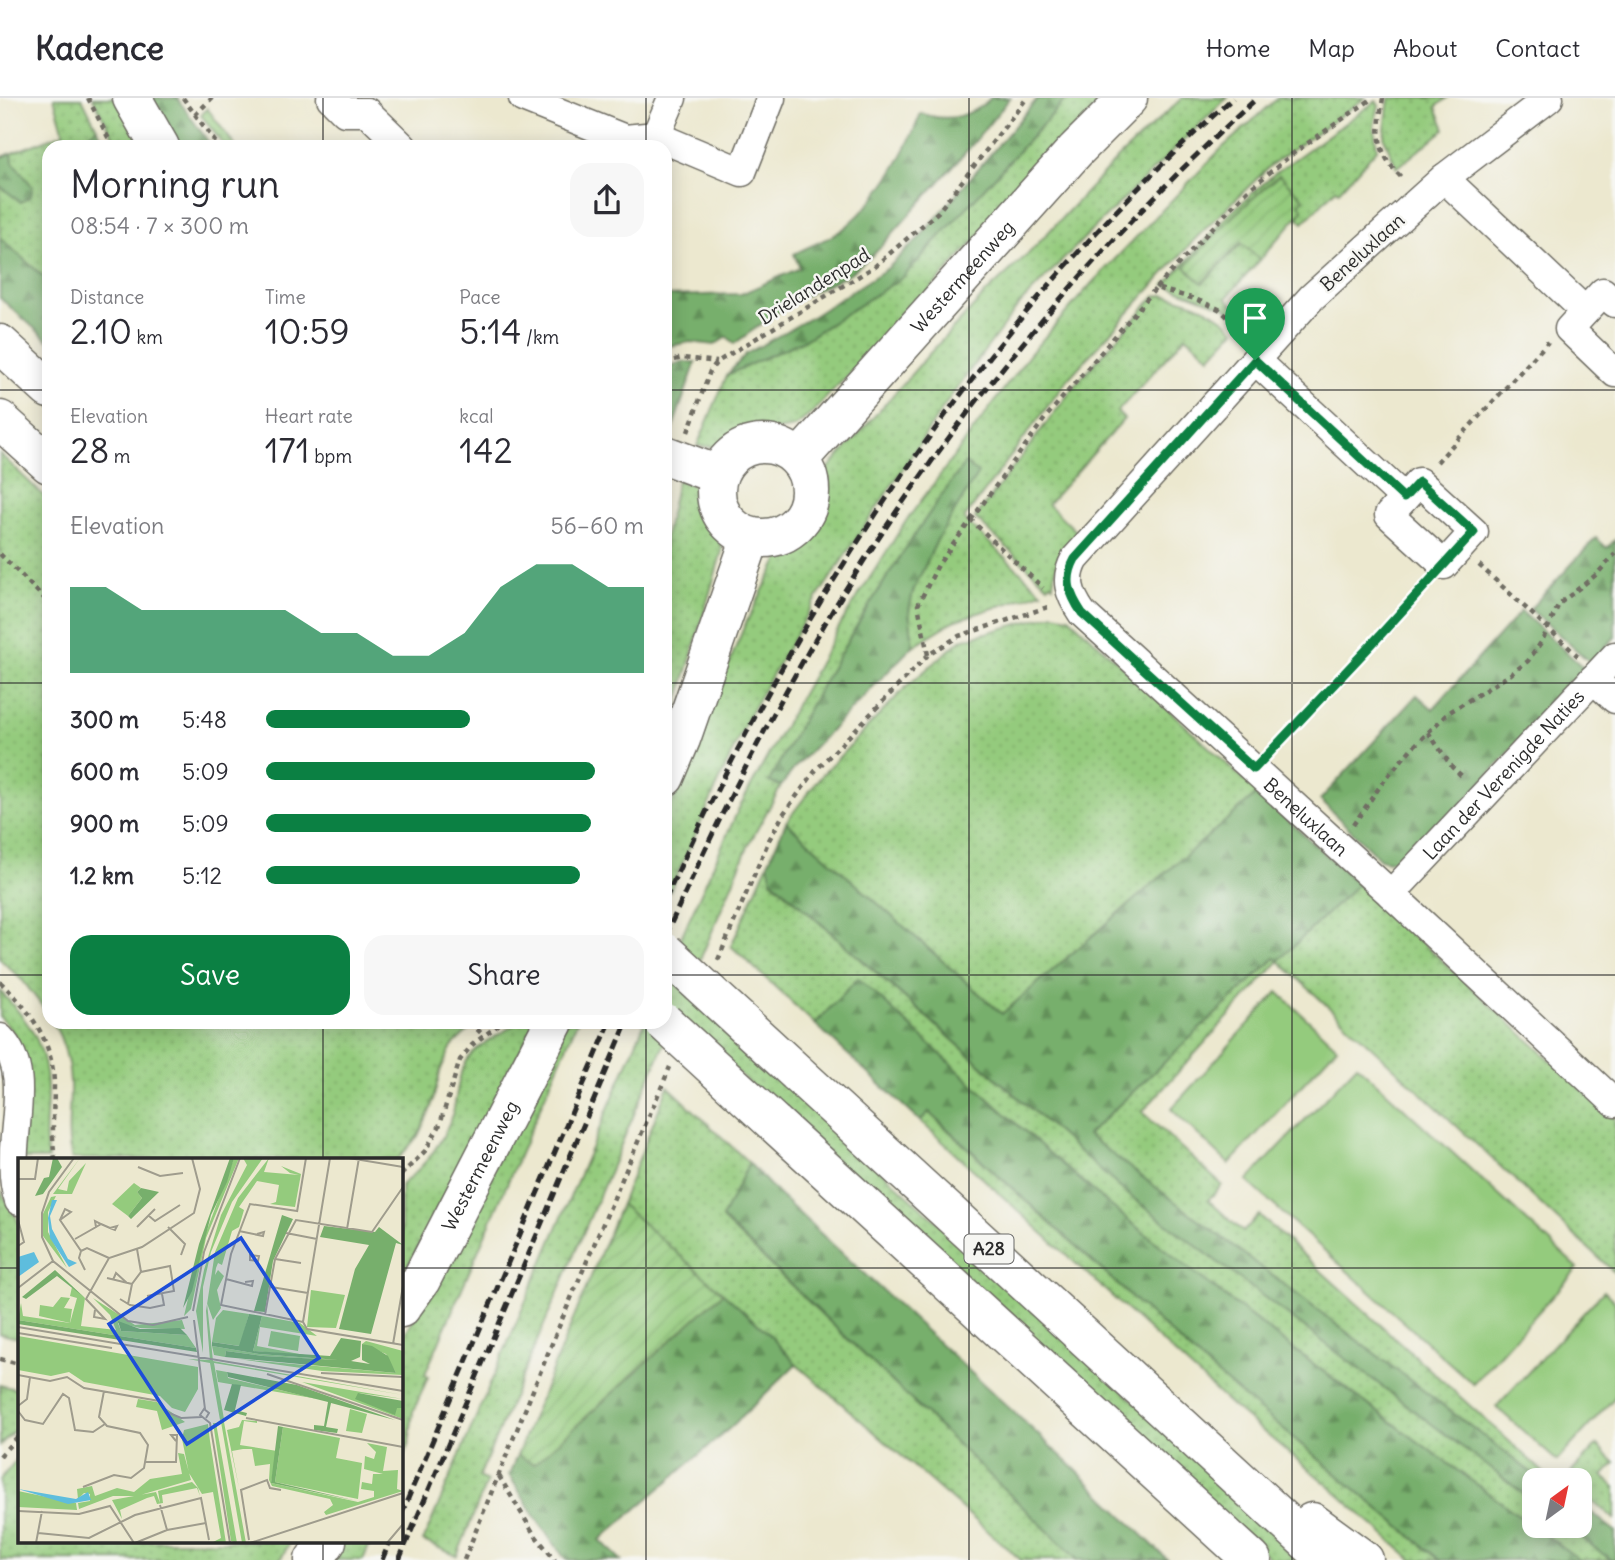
<!DOCTYPE html>
<html lang="en">
<head>
<meta charset="utf-8">
<style>
  :root { --surface:#fff; --page:#f7f7f7; --text:#2b2b33; --muted:#7c7c81; --line:#e1e1e2; --accent:#0b8043 }
  body { margin:0; font-family:Delius,sans-serif; background:var(--page); color:var(--text); height:100vh; display:flex; flex-direction:column; font-size:26px; white-space:nowrap }
  * { box-sizing:border-box; margin:0 }
  p { font-size:23px; color:var(--muted) }
  .icon { flex:none; width:38px; height:38px; fill:none; stroke:currentColor; stroke-width:2; stroke-linecap:round; stroke-linejoin:round }
  .map { position:relative; flex:1; overflow:hidden }
  .panel { position:absolute; left:42px; top:42px; width:630px; height:889px; display:flex; flex-direction:column; background:var(--surface); border-radius:21px; box-shadow:0 4px 18px #0003 }
  .panel>* { flex:none }
  .needle { width:46px; rotate:33deg }
  .buttons { position:absolute; left:1522px; top:1370px; display:grid; gap:14px }
  .buttons a { display:grid; place-items:center; width:70px; height:70px; border-radius:14px; background:var(--surface); box-shadow:0 4px 18px #0003; font-size:35px }
  .pin { position:absolute; display:grid; place-items:center; width:60px; height:60px; color:#fff; margin:-72px -30px; border-radius:50% 50% 50% 0; rotate:-45deg; box-shadow:0 0 7px #0007 }
  .pin .icon { rotate:45deg }
  .round { display:grid; place-items:center; flex:none; width:74px; height:74px; border-radius:21px; background:var(--page) }
  .head { display:flex; align-items:center; justify-content:space-between; height:119px; padding:0 28px }
  h1 { font-size:38px; font-weight:600; line-height:52px }
  .metrics { display:grid; grid-template-columns:repeat(3,1fr); gap:10px; height:119px; padding:7px 28px }
  .metrics div { display:grid; align-content:center }
  .metrics b { font-size:35px; font-weight:600 }
  .metrics small { font-size:19px; font-weight:400 }
  .metrics p { font-size:19px }
  .chart { height:196px; padding:14px 28px }
  .chart p { display:flex; justify-content:space-between }
  .chart svg { width:100%; height:126px; margin-top:7px; fill:var(--accent); opacity:.7 }
  .cta { display:flex; gap:14px; margin-top:auto; padding:14px 28px }
  .cta a { flex:1; height:80px; border-radius:21px; background:var(--accent); color:#fff; font-size:28px; font-weight:600; line-height:80px; text-align:center }
  .cta a+a { background:var(--page); color:var(--text) }
  ul { padding:0 28px; list-style:none; font-size:23px }
  li { display:grid; grid-template-columns:112px 84px 1fr; align-items:center; height:52px }
  li i { height:18px; border-radius:9px; background:var(--accent) }
  header { display:flex; align-items:center; gap:42px; box-sizing:border-box; height:98px; padding:0 35px; background:var(--surface); border-bottom:2px solid var(--line) }
  header strong { font-size:33px }
  nav { display:flex; gap:38px; margin-inline-start:auto; font-size:24px }
  .map>svg:first-child { display:block }
  .grass { fill:url(#grass-dots); stroke:#607b54; stroke-width:2 }
  .forest { fill:url(#forest-firs); stroke:#516d4c; stroke-width:2 }
  .garden { fill:url(#garden-furrows); stroke:#607b54; stroke-width:2 }
  .pitch { fill:#94cb7d; stroke:#607b54; stroke-width:2 }
  .lines { fill:none; stroke-linecap:round; stroke-linejoin:round }
  .street-casing { stroke:#6f6d64; stroke-width:31 }
  .secondary-casing { stroke:#6f6d64; stroke-width:41 }
  .highway-casing { stroke:#6f6d64; stroke-width:41 }
  .path { stroke:#6f6d64; stroke-width:4.5; stroke-dasharray:5 5; stroke-linecap:butt }
  .street { stroke:#fff; stroke-width:28 }
  .secondary { stroke:#fff; stroke-width:38 }
  .highway { stroke:#fff; stroke-width:38 }
  .rail { stroke:#2b2b2b; stroke-width:5; stroke-dasharray:10 5; stroke-linecap:butt }
  .highway-bridge-casing { stroke:#6f6d64; stroke-width:41; stroke-linecap:butt }
  .highway-bridge { stroke:#fff; stroke-width:38 }
  .route-casing { stroke:#fff; stroke-width:14 }
  .route { stroke:#0b8043; stroke-width:9 }
  .grid { fill:none; stroke:#2b2b2b; stroke-width:2; stroke-opacity:0.55 }
  .labels { text-anchor:middle; stroke-width:5; stroke-linejoin:round; paint-order:stroke }
  .shield { fill:#f6f6f2; stroke:#686867; stroke-width:2 }
  .shield-label { font-size:18px; font-weight:bold; fill:#2b2b2b }
  .street-label { font-size:19px; fill:#2b2b2b; stroke:#f6f6f2 }
  .inset-road { fill:none; stroke:#9f9c8d; stroke-width:2 }
  .view { fill:#1d4ed8; fill-opacity:0.15; stroke:#1d4ed8; stroke-width:3.5 }
  .inset-edge { fill:none; stroke:#2b2b2b; stroke-width:3.5 }
</style>
</head>
<body>
<header>
<strong>Kadence</strong>
<nav><a>Home</a><a>Map</a><a>About</a><a>Contact</a></nav>
</header>
<div class="map">
<svg width="1615" height="1462" viewBox="0 0 1615 1462">
  <defs>
    <pattern id="grass-dots" width="8" height="8" patternUnits="userSpaceOnUse" patternTransform="scale(1.75)"><rect width="8" height="8" fill="#94cb7d"/><path d="M2 2h.1M6 6h.1" fill="none" stroke="#80ae6c" stroke-width="1.8" stroke-linecap="round"/></pattern>
    <pattern id="forest-firs" width="22" height="20" patternUnits="userSpaceOnUse" patternTransform="scale(1.75)"><rect width="22" height="20" fill="#77af6c"/><path d="M5 1l3.5 6h-7zM16 11l3.5 6h-7z" fill="#628f59"/></pattern>
    <pattern id="garden-furrows" width="10" height="10" patternUnits="userSpaceOnUse" patternTransform="scale(1.75)"><rect width="10" height="10" fill="#94cb7d"/><path d="M-1 1l2-2M0 10L10 0M9 11l2-2" fill="none" stroke="#80ae6c"/></pattern>
  </defs>
  <rect width="100%" height="100%" fill="#f6f6f2"/>
  <filter id="ink" filterUnits="userSpaceOnUse"><feTurbulence type="fractalNoise" baseFrequency=".0143" numOctaves="2"/><feDisplacementMap in="SourceGraphic" scale="14" xChannelSelector="R" yChannelSelector="G"/><feConvolveMatrix kernelMatrix="1 2 1 2 8 2 1 2 1" color-interpolation-filters="sRGB"/></filter>
  <filter id="wash" filterUnits="userSpaceOnUse"><feTurbulence type="fractalNoise" baseFrequency=".00686" numOctaves="4" result="noise"/><feDisplacementMap in="SourceGraphic" scale="28" xChannelSelector="R" yChannelSelector="G"/><feGaussianBlur stdDeviation="1.57" result="paint"/><feColorMatrix in="noise" values="0 0 0 0 0 0 0 0 0 0 0 0 0 0 0 0 0 1.4 0 .05"/><feComposite in="paint" operator="in"/></filter>
  <g filter="url(#wash)">
    <rect width="100%" height="100%" fill="#ece8cf"/>
    <!-- grass -->
    <path class="grass" d="M54,0H82L97,30L83,41L78,49H49V184L0,140V88L21,104L31,98L32,88L13,64L12,55L64,35Z
      M93,0H116L143,49H119Z
      M1067,0H1104L876,251L835,290L811,316L794,329L747,337L720,349L697,348L727,277L806,241L903,179Z
      M1182,0H1227L1093,131L1019,207L951,298L817,500L749,617L670,793L665,788V723L668,715L744,529L782,455L808,441L819,428L825,415L829,388L826,373L930,255L987,194L1029,155L1118,60Z
      M1278,0H1365L1271,67L1199,137L1068,281L964,421L1042,494L954,523L913,548L909,513L913,493L937,442L977,376L965,365C891,466 827,573 769,684L781,688L749,746L686,895L1308,1462H1272L676,918L479,1379L487,1383L457,1458L423,1443L645,924H665V875L739,710L843,522L906,423L1030,256L1092,185L1222,50Z
      M1389,0H1447L1436,9L1445,31L1397,70L1384,40Z
      M1376,3L1379,8L1374,27L1377,51L1339,93L1336,91L1303,125L1298,120L1303,112L1279,77L1232,119L1185,169L1203,185L1242,145L1260,162L1226,200L1247,220L1250,217L1258,224L1261,233L1255,236L1225,209L1165,187L1229,116L1274,76Z
      M207,10L236,49H225L201,17Z
      M1163,197C1190,202 1216,211 1235,232L1210,259L1186,238L1117,314L1124,321L1048,406L1079,436C1063,452 1055,465 1053,487L1051,485L1048,488L975,420L1076,286L1155,198Z
      M0,356L49,403V917L23,883L0,861Z
      M677,382C682,384 689,385 693,388C706,396 721,438 722,453L665,648V439Z
      M1054,516L1069,519L1258,695L1002,916L786,724L822,677L907,588L961,542Z
      M768,765L772,783L1125,1094L1535,1404V1428H1566L1611,1462H1580C1433,1355 1286,1248 1143,1134C1044,1055 952,966 858,881L815,926L731,848Z
      M1358,786L1615,1021V1175L1279,863L1142,1014L1222,1087L1208,1102L1243,1134L1259,1117L1552,1382H1541L1087,1037L1275,860L1279,862Z
      M0,893C33,927 49,952 47,1001C46,1021 44,1041 48,1061H21L16,938L0,919Z
      M53,924H477L452,948L441,971L431,1010L418,1038L398,1061H72C65,1036 71,1009 70,983C69,962 63,942 53,924Z
      M518,924H535L410,1164L401,1176V1087C425,1068 444,1044 453,1014C458,995 457,975 470,958C482,943 503,936 518,924Z
      M565,924H577L425,1276L428,1279L413,1314L409,1345L401,1365V1243L447,1162Z
      M668,988L749,1065L722,1121L1078,1462H1021L796,1266L767,1234L621,1106Z
      M928,1014L1207,1268L1440,1462H1412L1329,1388L1232,1308L920,1023Z
      M0,1092L19,1124V1240L0,1236Z
      M0,1287L19,1292V1328L0,1347Z
      M1597,1347L1615,1365L1603,1378L1615,1389V1421L1580,1394V1382H1564Z
      M19,1358V1443H291L280,1462H0V1382Z
      M335,1443H357L369,1448L363,1462H322Z"/>
    <!-- forest -->
    <path class="forest" d="M146,0H177L212,49H174Z
      M991,0H1010L972,47L875,155L849,176L814,193L774,217L734,246L727,239L714,247L690,244L665,249V198L741,196L800,170L794,156C811,147 833,140 847,128C882,98 905,57 921,15C946,25 971,19 991,0Z
      M1038,0H1067L903,179L806,241L727,277L746,256L810,220L888,170L921,138Z
      M97,30L106,49H78L83,41Z
      M12,55L13,64L32,88L31,98L21,104L0,88V60Z
      M0,140L49,184V243L0,200Z
      M682,264H696L670,337L665,336V271Z
      M965,365L978,375L937,442L913,493L909,513L913,548L797,667L781,688L769,684C827,573 891,466 965,365Z
      M1596,440L1607,450L1615,442V539L1591,565L1530,511Z
      M1521,513L1585,571L1411,762L1404,756C1395,762 1391,765 1380,761L1320,702L1417,597L1433,611Z
      M1258,695L1358,786L1279,862L1275,860L1087,1037L1541,1382H1535V1404L1125,1094L772,782L768,765L786,724L1002,916Z
      M858,880C952,966 1044,1055 1143,1134C1285,1248 1433,1355 1580,1462H1440L1207,1268L929,1014L920,1023L815,926Z
      M749,1065L777,1095L1074,1370L1168,1462H1078L722,1120Z
      M723,1195L767,1234L796,1266L731,1329L600,1442L621,1462H566L535,1419L509,1377L517,1357L535,1365Z
      M1580,1406L1615,1433V1462H1611L1566,1428H1580Z"/>
    <!-- garden -->
    <path class="garden" d="M1279,77L1304,101L1299,106L1303,112L1260,162L1241,145L1202,185L1185,169L1232,119Z
      M621,1106L723,1195L534,1366L517,1357Z"/>
    <!-- pitch -->
    <path class="pitch" d="M1278,894L1337,949L1229,1066L1171,1011Z
      M1357,967L1578,1170L1473,1286L1247,1083Z
      M1604,1193L1615,1204V1299L1557,1363L1496,1309Z"/>
  </g>
  <g filter="url(#ink)">
    <g class="lines">
      <!-- street casing -->
      <g class="street-casing">
        <g id="street">
          <path d="M331,0L345,14H367L403,49"/>
          <path d="M523,0L625,41L656,38L742,74L771,0"/>
          <path id="s1" d="M1549,0L1444,80L1312,199L1075,461C1064,481 1069,496 1082,515L1391,796L1615,1005"/>
          <path d="M656,38L672,0"/>
          <path d="M1444,80L1585,213"/>
          <path d="M1615,205L1603,194L1569,231L1615,275"/>
          <path d="M1255,262L1404,400"/>
          <path d="M1419,384L1474,434L1444,467L1389,417Z"/>
          <path d="M1593,581L1615,601"/>
          <path id="s2" d="M1391,796L1615,558"/>
          <path d="M0,940C39,980 0,1049 19,1103"/>
        </g>
      </g>
      <!-- secondary casing -->
      <g class="secondary-casing">
        <g id="secondary">
          <path d="M132,0L160,49"/>
          <circle cx="763" cy="393" r="47"/>
          <path d="M665,357L718,377"/>
          <path id="s3" d="M799,361L1075,53L1128,0"/>
          <path d="M665,679L681,641L751,439"/>
          <path id="s4" d="M401,1210L421,1182L554,924"/>
          <path d="M314,1462L327,1443"/>
        </g>
      </g>
      <!-- highway casing -->
      <g class="highway-casing">
        <path id="highway" d="M0,246L49,291
          M0,322L49,366
          M797,975L1327,1462
          M774,1025L1252,1462
          M1312,1424L1364,1462"/>
      </g>
      <!-- path -->
      <path class="path" d="M88,0L113,49
        M183,0L219,49
        M1383,0C1377,36 1375,54 1404,82
        M195,17L212,0
        M1156,190L1247,93L1295,54L1373,0
        M665,264L683,260L717,264
        M688,334L710,273L717,264L874,169L938,114L1027,0
        M1437,364L1548,244
        M971,422L1046,319L1156,190L1195,201L1219,211L1245,235
        M0,456L49,505
        M1479,467L1578,558
        M928,557L918,507L938,467L971,422L1043,490
        M1428,634L1452,669L1464,680
        M1271,652L1428,485
        M1353,727L1383,684L1411,651L1448,615L1511,576L1528,563L1542,543L1559,506L1597,476L1615,456
        M718,862L769,742L784,715L816,672L928,557L959,538L1048,509
        M0,884C30,912 53,943 54,986C54,1011 51,1036 55,1061
        M470,924L484,938
        M401,1077L425,1053L439,1029L460,962L472,947L502,924
        M0,1261L19,1266
        M0,1358L19,1337
        M499,1378L534,1436L555,1462
        M464,1462L557,1233L670,969"/>
      <!-- street -->
      <use href="#street" class="street"/>
      <!-- secondary -->
      <use href="#secondary" class="secondary"/>
      <!-- highway -->
      <use href="#highway" class="highway"/>
      <!-- rail -->
      <path class="rail" d="M665,802C800,501 985,221 1233,0
        M665,839C723,709 787,581 865,461C975,290 1107,137 1257,0
        M401,1417L610,924
        M382,1462L390,1443
        M399,1462L627,924"/>
      <!-- highway-bridge casing -->
      <g class="highway-bridge-casing">
        <path id="highway-bridge" d="M665,854L797,975
          M664,924L774,1025"/>
      </g>
      <!-- highway-bridge -->
      <use href="#highway-bridge" class="highway-bridge"/>
    </g>
  </g>
  <g class="lines" filter="url(#ink)">
    <!-- route casing -->
    <g class="route-casing">
      <path id="route" d="M1255,262L1404,400L1419,384L1474,434L1371,547L1254,671L1082,515C1069,496 1064,481 1075,461Z"/>
    </g>
    <!-- route -->
    <use href="#route" class="route"/>
  </g>
  <!-- grid -->
  <path class="grid" d="M323,0V49M646,0V49M969,0V1462M1292,0V1462M0,292H49M665,292H1615M0,585H49M665,585H1615M0,877H49M665,877H1615M323,924V1061M646,924V1462M0,1170H19M401,1170H1615M323,1443V1462"/>
  <g class="labels">
    <!-- shield labels -->
    <rect class="shield" x="964.5" y="1136.5" width="49" height="29" rx="5"/>
    <g class="shield-label">
      <text x="989" y="1157">A28</text>
    </g>
    <!-- street labels -->
    <g class="street-label">
      <text transform="translate(1362 154) rotate(-42)" y="7">Beneluxlaan</text>
      <text dy="7" stroke="none"><textPath href="#s3" startOffset="245">Westermeenweg</textPath></text>
      <text transform="translate(814 188) rotate(-32)" y="7">Drielandenpad</text>
      <text dy="7" stroke="none"><textPath href="#s2" startOffset="164">Laan der Verenigde Naties</textPath></text>
      <text dy="7" stroke="none"><textPath href="#s1" startOffset="1024">Beneluxlaan</textPath></text>
      <text dy="7" stroke="none"><textPath href="#s4" startOffset="163">Westermeenweg</textPath></text>
    </g>
  </g>
  <!-- overview -->
  <g transform="translate(18 1060)">
    <rect width="385" height="385" fill="#ece8cf"/>
    <path d="M62,0L40,31L49,33L51,23L68,5L54,36H35ZM216,0H221L188,80L173,151L166,158L181,93ZM225,0H245L214,44L193,94L185,129V195L178,153L186,112L203,57L229,7ZM251,0L246,14L281,17L272,15L263,8L283,16L277,49L252,46L258,44L261,27L239,23L221,49L226,52L221,69L214,73L204,107L200,105L198,110L197,117L200,112L206,118L199,132L203,150L195,162L189,145L195,203L385,237L196,205L206,261L202,262L192,205L170,201L192,202L188,153L197,94L220,40ZM116,25L123,30L119,34L124,40L110,58L94,46ZM38,38L30,54V74L49,110L25,78L24,58L33,39ZM54,129L67,140L63,168L98,172L92,157L75,140L117,167L164,162L167,171L122,170L100,165L103,173L169,177L178,190L0,162L3,145L5,158L52,165L59,140L52,138ZM293,132L327,137L318,170L289,169ZM205,152L231,156L222,188L194,184L198,160ZM244,158L282,165L299,178L242,169L239,188L292,198L235,193ZM0,178L180,209V231L167,254L154,250L142,238L66,224L51,214L33,218L0,212ZM348,183L385,193V217L304,213L220,201L378,215L368,196L344,186ZM194,188L241,196L321,202L245,198L208,193L207,199L196,197ZM198,212L209,214L210,220L300,241L200,224ZM284,224L385,241L340,235L385,250V261ZM120,241L139,244L167,264L144,272L139,253L118,249ZM332,251L349,256L344,275L328,273ZM224,262L239,263V265L226,263L222,287L259,293L253,325L340,344L356,339V333L343,331L344,324L354,326L355,316H365L346,311L347,298L356,301L358,294L349,285L369,289L365,313L380,312L379,331L385,333L308,357L306,354L315,347L312,341L254,328L251,322L252,306L237,308L234,291H225L214,293L221,330L209,272L221,269ZM203,264H206L228,385H224ZM195,265H198L219,385L213,383ZM190,266L192,283L208,385H193L203,380L195,334L184,336L171,315L164,281L166,272ZM265,269L322,280L318,300L344,305L340,341L257,324ZM160,295L166,296L173,322L119,338H95L61,351L60,345L72,343V336L66,335L60,341L59,331L74,328L77,338L99,330L116,334L132,321L164,316ZM174,324L180,330L182,338L179,330L144,337L145,345L139,346L136,338L129,340L102,352L104,361L94,342L138,334L142,345L140,333ZM0,333L58,345L59,352L0,349Z" fill="#94cb7d"/>
    <path d="M35,0H39L44,9L25,36L17,38L26,20L31,19ZM212,0H216L209,24L193,57L174,133L165,150L181,86ZM123,30L141,34L113,61L110,58L124,40L119,34ZM264,57L275,61L255,103L247,154L236,153ZM306,68L357,74L361,69L385,87L378,85L353,176L321,171L337,111L351,87L302,79ZM37,112L67,140L39,118L8,141L4,139ZM231,156L244,158L235,193L312,198L323,180L343,183L342,199L333,203L352,206L344,202V186L354,188L370,198L378,215L207,199L208,193L245,198L321,202L241,196L194,188V184L221,188ZM0,162L178,190L179,194L0,166ZM100,163L122,171L162,170L169,177L103,173ZM209,214L279,227L377,262L313,245L308,269L320,271L319,275L296,272V267L306,268L310,244L210,219ZM214,226L223,227L217,252L229,255L228,258L206,252ZM340,235L385,243V250H379L377,257L337,241ZM260,268L265,269L257,324L339,343L253,325Z" fill="#77af6c"/>
    <path d="M43,139L52,140L46,150L54,151L52,165L21,158L22,147L35,149Z" fill="#94cb7d"/>
    <path d="M253,173L282,178L280,193L250,188Z" fill="#94cb7d"/>
    <path d="M34,42H39L32,58L34,71L50,101L59,105L51,109L32,80L30,60ZM16,94L21,104L0,119V99ZM0,331L58,341L70,334L73,342L50,346Z" fill="#5ebddd"/>
    <path class="inset-road" d="M56,0L31,34L24,55V79L35,103L110,163L135,167L170,159M331,0L385,9M120,9L142,18L165,15M0,21H17L20,0M279,53L232,46L213,96L203,147L285,164M279,54L288,0M131,58L137,63L162,47M0,62L6,84L0,88M42,62L47,51L53,54L42,62L63,93L61,100L67,112M83,66L92,70L97,72L99,68L92,70M119,69L137,51M150,69L167,86L163,97M329,71L341,0M221,73L245,78L246,74L239,76M268,75L299,81M57,81L78,69L77,63L83,66L78,69M119,91L123,114M63,93L69,90L91,100M232,97L241,98L240,103L232,102ZM257,101L283,105M89,120L114,126M208,121L234,128L235,123L227,124M95,122L98,115L109,125M253,129L290,135M0,130L35,103M102,141L112,147L132,150L146,147L144,136M110,146L114,126L123,114L152,108L156,133L129,138M77,152L76,159L87,161L68,141L91,100L124,89L176,55L182,31L174,0M175,153L186,94L222,0M247,157L257,101L278,62L354,74L385,29M176,162L187,251M285,164L312,0M285,164L289,171L385,187M0,169L385,233M0,175L94,190M375,186L385,128M303,215L385,219M249,216L385,262M0,217L32,223L49,219L66,230L141,243L149,254L163,260L184,259M0,248L9,241L12,219M0,253L7,262L25,266L45,236L51,240L57,272L75,274L87,266M188,260L191,255L186,251L182,257L192,265L212,385M228,260L385,289M127,304H158L159,277H153L158,283M65,329L96,317L113,320L126,310L130,287L122,275L89,268L81,259L86,233M142,347L149,372M0,353L61,356L92,348L116,385M20,375L71,380L117,357L183,340L191,382M231,382L223,332L249,322L252,330L263,332M18,385L24,353M117,385L149,372L188,365M232,385L385,335M369,385L385,366"/>
    <path class="view" d="M223,80L301,200L169,286L91,166Z"/>
    <rect width="385" height="385" class="inset-edge"/>
  </g>
</svg>
<div class="buttons">
<a><svg class="needle" viewBox="-14 -14 28 28"><path d="M0-13l5 13h-10z" fill="#e53935"/><path d="M0 13l5-13h-10z" fill="#7c7c81"/></svg></a>
</div>
<div class="pin" style="left:1255px;top:262px;background:#1e9e55"><svg class="icon" aria-label="arrive" viewBox="0 0 24 24"><path d="M6 21V4h12l-3 4 3 4H6"/></svg></div>
<section class="panel">
<div class="head"><div><h1>Morning run</h1><p>08:54 · 7 × 300 m</p></div><a class="round"><svg class="icon" aria-label="share" viewBox="0 0 24 24"><path d="M12 15V3M7 8l5-5 5 5M5 13v7h14v-7"/></svg></a></div>
<div class="metrics">
<div><p>Distance</p><b>2.10<small> km</small></b></div>
<div><p>Time</p><b>10:59</b></div>
<div><p>Pace</p><b>5:14<small> /km</small></b></div>
</div>
<div class="metrics">
<div><p>Elevation</p><b>28<small> m</small></b></div>
<div><p>Heart rate</p><b>171<small> bpm</small></b></div>
<div><p>kcal</p><b>142</b></div>
</div>
<div class="chart"><p><span>Elevation</span>56–60 m</p>
<svg viewBox="0 0 160 44" preserveAspectRatio="none"><path d="M0 44V14L10 14L20 22L30 22L40 22L50 22L60 22L70 30L80 30L90 38L100 38L110 30L120 14L130 6L140 6L150 14L160 14V44z"/></svg>
</div>
<ul>
<li><b>300 m</b>5:48<i style="width:54%"></i></li>
<li><b>600 m</b>5:09<i style="width:87%"></i></li>
<li><b>900 m</b>5:09<i style="width:86%"></i></li>
<li><b>1.2 km</b>5:12<i style="width:83%"></i></li>
</ul>
<div class="cta"><a>Save</a><a>Share</a></div>
</section>
</div>
</body>
</html>
